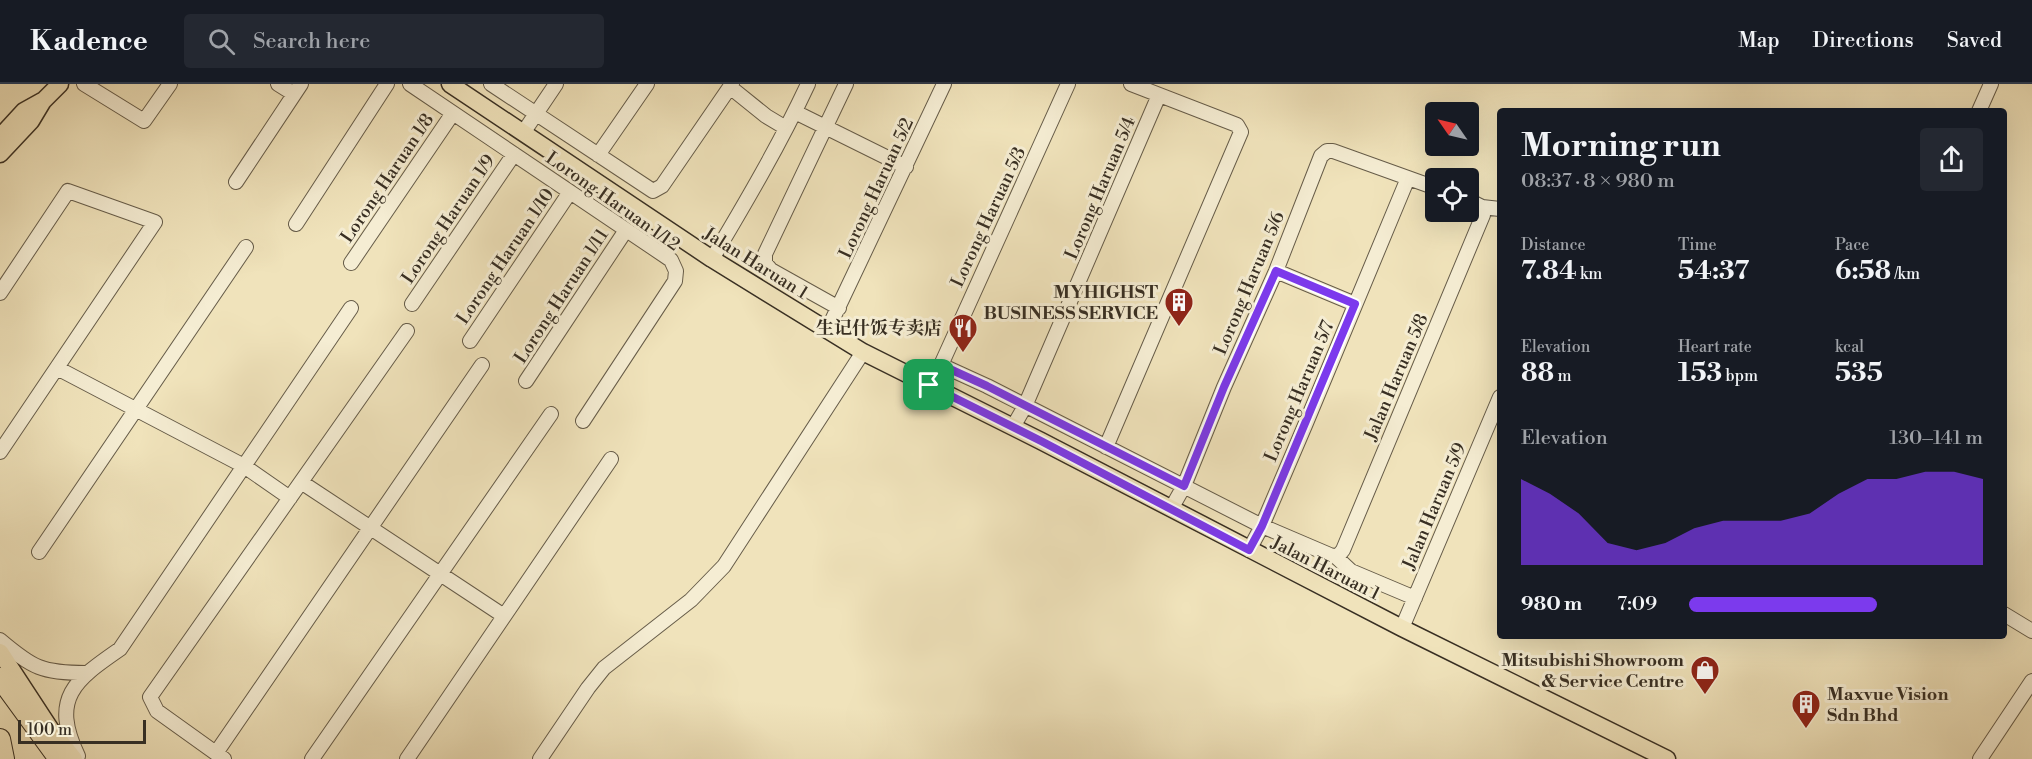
<!DOCTYPE html>
<html lang="en">
<head>
<meta charset="utf-8">
<style>
  :root { --surface:#171b24; --page:#242831; --text:#f1f3f6; --muted:#9ea1a6; --line:#363941; --accent:#7c3aed }
  body { margin:0; font-family:"Libre Bodoni","Noto Serif SC",serif; background:var(--page); color:var(--text); height:100vh; display:flex; flex-direction:column; font-size:22px; white-space:nowrap }
  * { box-sizing:border-box; margin:0 }
  p { font-size:20px; color:var(--muted) }
  .icon { flex:none; width:33px; height:33px; fill:none; stroke:currentColor; stroke-width:2; stroke-linecap:round; stroke-linejoin:round }
  .map { position:relative; flex:1; overflow:hidden }
  .sheet { position:absolute; left:1497px; top:24px; width:510px; height:531px; display:flex; flex-direction:column; background:var(--surface); border-radius:6px; box-shadow:0 6px 24px #0002 }
  .sheet>* { flex:none }
  .needle { width:39px; rotate:304deg }
  .controls { position:absolute; left:1425px; top:18px; display:grid; gap:12px }
  .controls a { display:grid; place-items:center; width:54px; height:54px; border-radius:6px; background:var(--surface); box-shadow:0 6px 24px #0002; font-size:30px }
  .scale { position:absolute; left:18px; bottom:15px; width:128px; box-sizing:border-box; padding-left:6px; border:3px solid #382f23; border-top:0; font-size:16px; line-height:21px; white-space:nowrap; color:#382f23; -webkit-text-stroke:4px #f5edd3; paint-order:stroke }
  .pin { position:absolute; display:grid; place-items:center; width:51px; height:51px; color:#fff; margin:-26px; border-radius:12px; box-shadow:0 3px 9px #0006 }
  .round { display:grid; place-items:center; flex:none; width:63px; height:63px; border-radius:6px; background:var(--page) }
  .headline { display:flex; align-items:center; justify-content:space-between; height:102px; padding:0 24px }
  h1 { font-size:33px; font-weight:700; line-height:45px }
  .stats { display:grid; grid-template-columns:repeat(3,1fr); gap:9px; height:102px; padding:6px 24px }
  .stats div { display:grid; align-content:center }
  .stats b { font-size:26px; font-weight:700 }
  .stats small { font-size:16px; font-weight:400 }
  .stats p { font-size:16px }
  .chart { height:168px; padding:12px 24px }
  .chart p { display:flex; justify-content:space-between }
  .chart svg { width:100%; height:108px; margin-top:6px; fill:var(--accent); opacity:.7 }
  ul { padding:0 24px; list-style:none; font-size:20px }
  li { display:grid; grid-template-columns:96px 72px 1fr; align-items:center; height:45px }
  li i { height:15px; border-radius:8px; background:var(--accent) }
  header { display:flex; align-items:center; gap:36px; box-sizing:border-box; height:84px; padding:0 30px; background:var(--surface); border-bottom:2px solid var(--line) }
  header strong { font-size:28px }
  nav { display:flex; gap:33px; margin-inline-start:auto; font-size:21px }
  .search { width:420px; height:54px; background:var(--page); display:flex; align-items:center; gap:15px; box-sizing:border-box; padding:0 21px; border-radius:6px; color:var(--muted); font-size:22px }
  .map>svg:first-child { display:block }
  .lines { fill:none; stroke-linecap:round; stroke-linejoin:round }
  .minor-casing { stroke:#665c49; stroke-width:16 }
  .major-casing { stroke:#382f23; stroke-width:19 }
  .highway-casing { stroke:#382f23; stroke-width:22 }
  .minor { stroke:#f5edd3; stroke-width:14 }
  .major { stroke:#f0e3bb; stroke-width:16 }
  .highway { stroke:#f0e3bb; stroke-width:20 }
  .route-casing { stroke:#fff; stroke-width:12 }
  .route { stroke:#7c3aed; stroke-width:8 }
  .labels { text-anchor:middle; stroke-width:6; stroke-linejoin:round; paint-order:stroke }
  .street-label { font-size:18px; fill:#382f23; stroke:#f5edd3 }
  .poi-label { font-size:18px; font-weight:bold; fill:#382f23; stroke:#f5edd3; text-anchor:end }
</style>
</head>
<body>
<header>
<strong>Kadence</strong>
<div class="search"><svg class="icon" aria-label="search" viewBox="0 0 24 24"><circle cx="10" cy="10" r="6"/><path d="M15 15l6 6"/></svg>Search here</div>
<nav><a>Map</a><a>Directions</a><a>Saved</a></nav>
</header>
<div class="map">
<svg width="2032" height="675" viewBox="0 0 2032 675">
  <rect width="100%" height="100%" fill="#f0e3bb"/>
  <filter id="stains"><feTurbulence type="fractalNoise" baseFrequency=".00333" numOctaves="4"/><feColorMatrix values="0 0 0 0 .2 0 0 0 0 .09 0 0 0 0 .02 0 0 0 .5 -.17"/></filter>
  <radialGradient id="worn" r=".72"><stop offset=".6" stop-color="#630" stop-opacity="0"/><stop offset="1" stop-color="#630" stop-opacity=".3"/></radialGradient>
  <g class="lines">
    <!-- minor casing -->
    <g class="minor-casing">
      <path id="minor" d="M84,0L144,37L170,0
        M278,0L294,10
        M410,0L671,176L676,187L675,197L583,337
        M491,0L653,107L662,102L732,0
        M730,3L766,32L786,44
        M1979,27L1991,0
        M795,28L906,83
        M523,49L556,0
        M598,71L647,0
        M236,98L301,0
        M1468,116L1482,123L1500,125
        M296,140L387,0
        M712,175C746,118 780,60 808,0
        M351,179L453,29
        M1276,187L1355,220
        M0,209L68,107L155,138L0,368
        M412,220L514,70
        M839,224L771,186L765,179V170L846,0
        M827,247L944,0
        M470,257L570,108
        M941,281L987,302L1262,442L1330,471L1335,472L1351,487L1415,514
        M57,284L244,382L290,414
        M526,297L626,146
        M929,301L941,281L1068,0
        M1013,343L1025,322L1159,11
        M1106,363L1241,48L1237,41L1131,0
        M301,398L504,532
        M1171,425L1184,402L1224,303L1276,187L1321,72L1327,67H1333L1436,104
        M1249,466L1262,442L1306,339L1408,94
        M39,468L246,163
        M1335,472H1338L1343,466L1483,131L1482,123
        M2004,530L2032,547
        M1402,544L1500,313
        M0,556C33,584 42,589 86,589
        M216,669L482,281
        M78,672C50,614 75,596 120,565L351,224
        M224,675L157,627L150,613L407,247
        M312,675L551,330
        M407,675L611,375
        M540,675L588,604L604,584L691,516L724,482L863,268
        M1980,675L2032,597"/>
    </g>
    <!-- major casing -->
    <g class="major-casing">
      <path id="major" d="M450,0L712,175L863,268L1041,357L1402,544L1667,675
        M0,53L24,27L42,17
        M0,70L31,37L43,17L60,0
        M0,568L51,646L74,675"/>
    </g>
    <!-- highway casing -->
    <g class="highway-casing">
      <path id="highway" d="M0,594L59,675
        M0,655L4,675"/>
    </g>
    <!-- minor -->
    <use href="#minor" class="minor"/>
    <!-- major -->
    <use href="#major" class="major"/>
    <!-- highway -->
    <use href="#highway" class="highway"/>
  </g>
  <g class="lines">
    <!-- route casing -->
    <g class="route-casing">
      <path id="route" d="M1276,187L1355,220L1262,442L1249,466L1041,357L929,301L941,281L987,302L1184,402L1224,303Z"/>
    </g>
    <!-- route -->
    <use href="#route" class="route"/>
  </g>
  <!-- icons -->
  <defs>
    <g id="building-pin" transform="scale(1.5)"><path d="M0 17L-7.5 6A9.5 9.5 0 1 1 7.5 6Z" fill="#8f2418" stroke="#f5edd3"/><path d="M-4-6H4V6H1V3H-1V6H-4ZM-2.5-4.3h1.7v1.8h-1.7ZM.8-4.3h1.7v1.8H.8ZM-2.5-1h1.7V.8h-1.7ZM.8-1h1.7V.8H.8Z" fill="#fff"/></g>
    <g id="restaurant-pin" transform="scale(1.5)"><path d="M0 17L-7.5 6A9.5 9.5 0 1 1 7.5 6Z" fill="#8f2418" stroke="#f5edd3"/><path d="M-5-6h1v4h1v-4h1v4h1v-4h1v5L-1.5 .5V6h-2V.5L-5-1ZM5-6V6H3V1.5H1.5Q1.5-4 5-6Z" fill="#fff"/></g>
    <g id="shop-pin" transform="scale(1.5)"><path d="M0 17L-7.5 6A9.5 9.5 0 1 1 7.5 6Z" fill="#8f2418" stroke="#f5edd3"/><path d="M-5-2.5h2.3a2.7 3.5 0 0 1 5.4 0H5L5.5 6h-11ZM-1.5-2.5h3a1.5 2.3 0 0 0-3 0Z" fill="#fff"/></g>
  </defs>
  <g fill-rule="evenodd">
    <use href="#building-pin" x="1179" y="218"/>
    <use href="#restaurant-pin" x="963" y="244"/>
    <use href="#shop-pin" x="1705" y="586"/>
    <use href="#building-pin" x="1806" y="620"/>
  </g>
  <g class="labels">
    <!-- street labels -->
    <g class="street-label">
      <text transform="translate(387 94) rotate(-56)" y="6">Lorong Haruan 1/8</text>
      <text transform="translate(876 104) rotate(-65)" y="6">Lorong Haruan 5/2</text>
      <text transform="translate(1100 104) rotate(-67)" y="6">Lorong Haruan 5/4</text>
      <text transform="translate(613 117) rotate(35)" y="6">Lorong Haruan 1/12</text>
      <text transform="translate(988 133) rotate(-65)" y="6">Lorong Haruan 5/3</text>
      <text transform="translate(448 135) rotate(-56)" y="6">Lorong Haruan 1/9</text>
      <text transform="translate(505 172) rotate(-56)" y="6">Lorong Haruan 1/10</text>
      <text transform="translate(756 179) rotate(32)" y="6">Jalan Haruan 1</text>
      <text transform="translate(1249 199) rotate(-67)" y="6">Lorong Haruan 5/6</text>
      <text transform="translate(561 212) rotate(-57)" y="6">Lorong Haruan 1/11</text>
      <text transform="translate(1396 293) rotate(-67)" y="6">Jalan Haruan 5/8</text>
      <text transform="translate(1299 307) rotate(-67)" y="6">Lorong Haruan 5/7</text>
      <text transform="translate(1434 422) rotate(-67)" y="6">Jalan Haruan 5/9</text>
      <text transform="translate(1326 484) rotate(27)" y="6">Jalan Haruan 1</text>
    </g>
    <!-- poi labels -->
    <g class="poi-label">
      <text x="1158" y="214">MYHIGHST<tspan x="1158" dy="21">BUSINESS SERVICE</tspan></text>
      <text x="942" y="250">生记什饭专卖店</text>
      <text x="1684" y="582">Mitsubishi Showroom<tspan x="1684" dy="21">&amp; Service Centre</tspan></text>
      <text x="1827" y="616" text-anchor="start">Maxvue Vision<tspan x="1827" dy="21">Sdn Bhd</tspan></text>
    </g>
  </g>
  <rect width="100%" height="100%" filter="url(#stains)"/>
  <rect width="100%" height="100%" fill="url(#worn)"/>
</svg>
<div class="controls">
<a><svg class="needle" viewBox="-14 -14 28 28"><path d="M0-13l5 13h-10z" fill="#e53935"/><path d="M0 13l5-13h-10z" fill="#9ea1a6"/></svg></a>
<a><svg class="icon" aria-label="locate" viewBox="0 0 24 24"><circle cx="12" cy="12" r="6"/><path d="M12 2v4M12 18v4M2 12h4M18 12h4"/></svg></a>
</div>
<div class="scale">100 m</div>
<div class="pin" style="left:929px;top:301px;background:#1e9e55"><svg class="icon" aria-label="arrive" viewBox="0 0 24 24"><path d="M6 21V4h12l-3 4 3 4H6"/></svg></div>
<section class="sheet">
<div class="headline"><div><h1>Morning run</h1><p>08:37 · 8 × 980 m</p></div><a class="round"><svg class="icon" aria-label="share" viewBox="0 0 24 24"><path d="M12 15V3M7 8l5-5 5 5M5 13v7h14v-7"/></svg></a></div>
<div class="stats">
<div><p>Distance</p><b>7.84<small> km</small></b></div>
<div><p>Time</p><b>54:37</b></div>
<div><p>Pace</p><b>6:58<small> /km</small></b></div>
</div>
<div class="stats">
<div><p>Elevation</p><b>88<small> m</small></b></div>
<div><p>Heart rate</p><b>153<small> bpm</small></b></div>
<div><p>kcal</p><b>535</b></div>
</div>
<div class="chart"><p><span>Elevation</span>130–141 m</p>
<svg viewBox="0 0 160 44" preserveAspectRatio="none"><path d="M0 44V9L10 15L20 23L30 35L40 38L50 35L60 29L70 26L80 26L90 26L100 23L110 15L120 9L130 9L140 6L150 6L160 9V44z"/></svg>
</div>
<ul>
<li><b>980 m</b>7:09<i style="width:64%"></i></li>
</ul>
</section>
</div>
</body>
</html>
